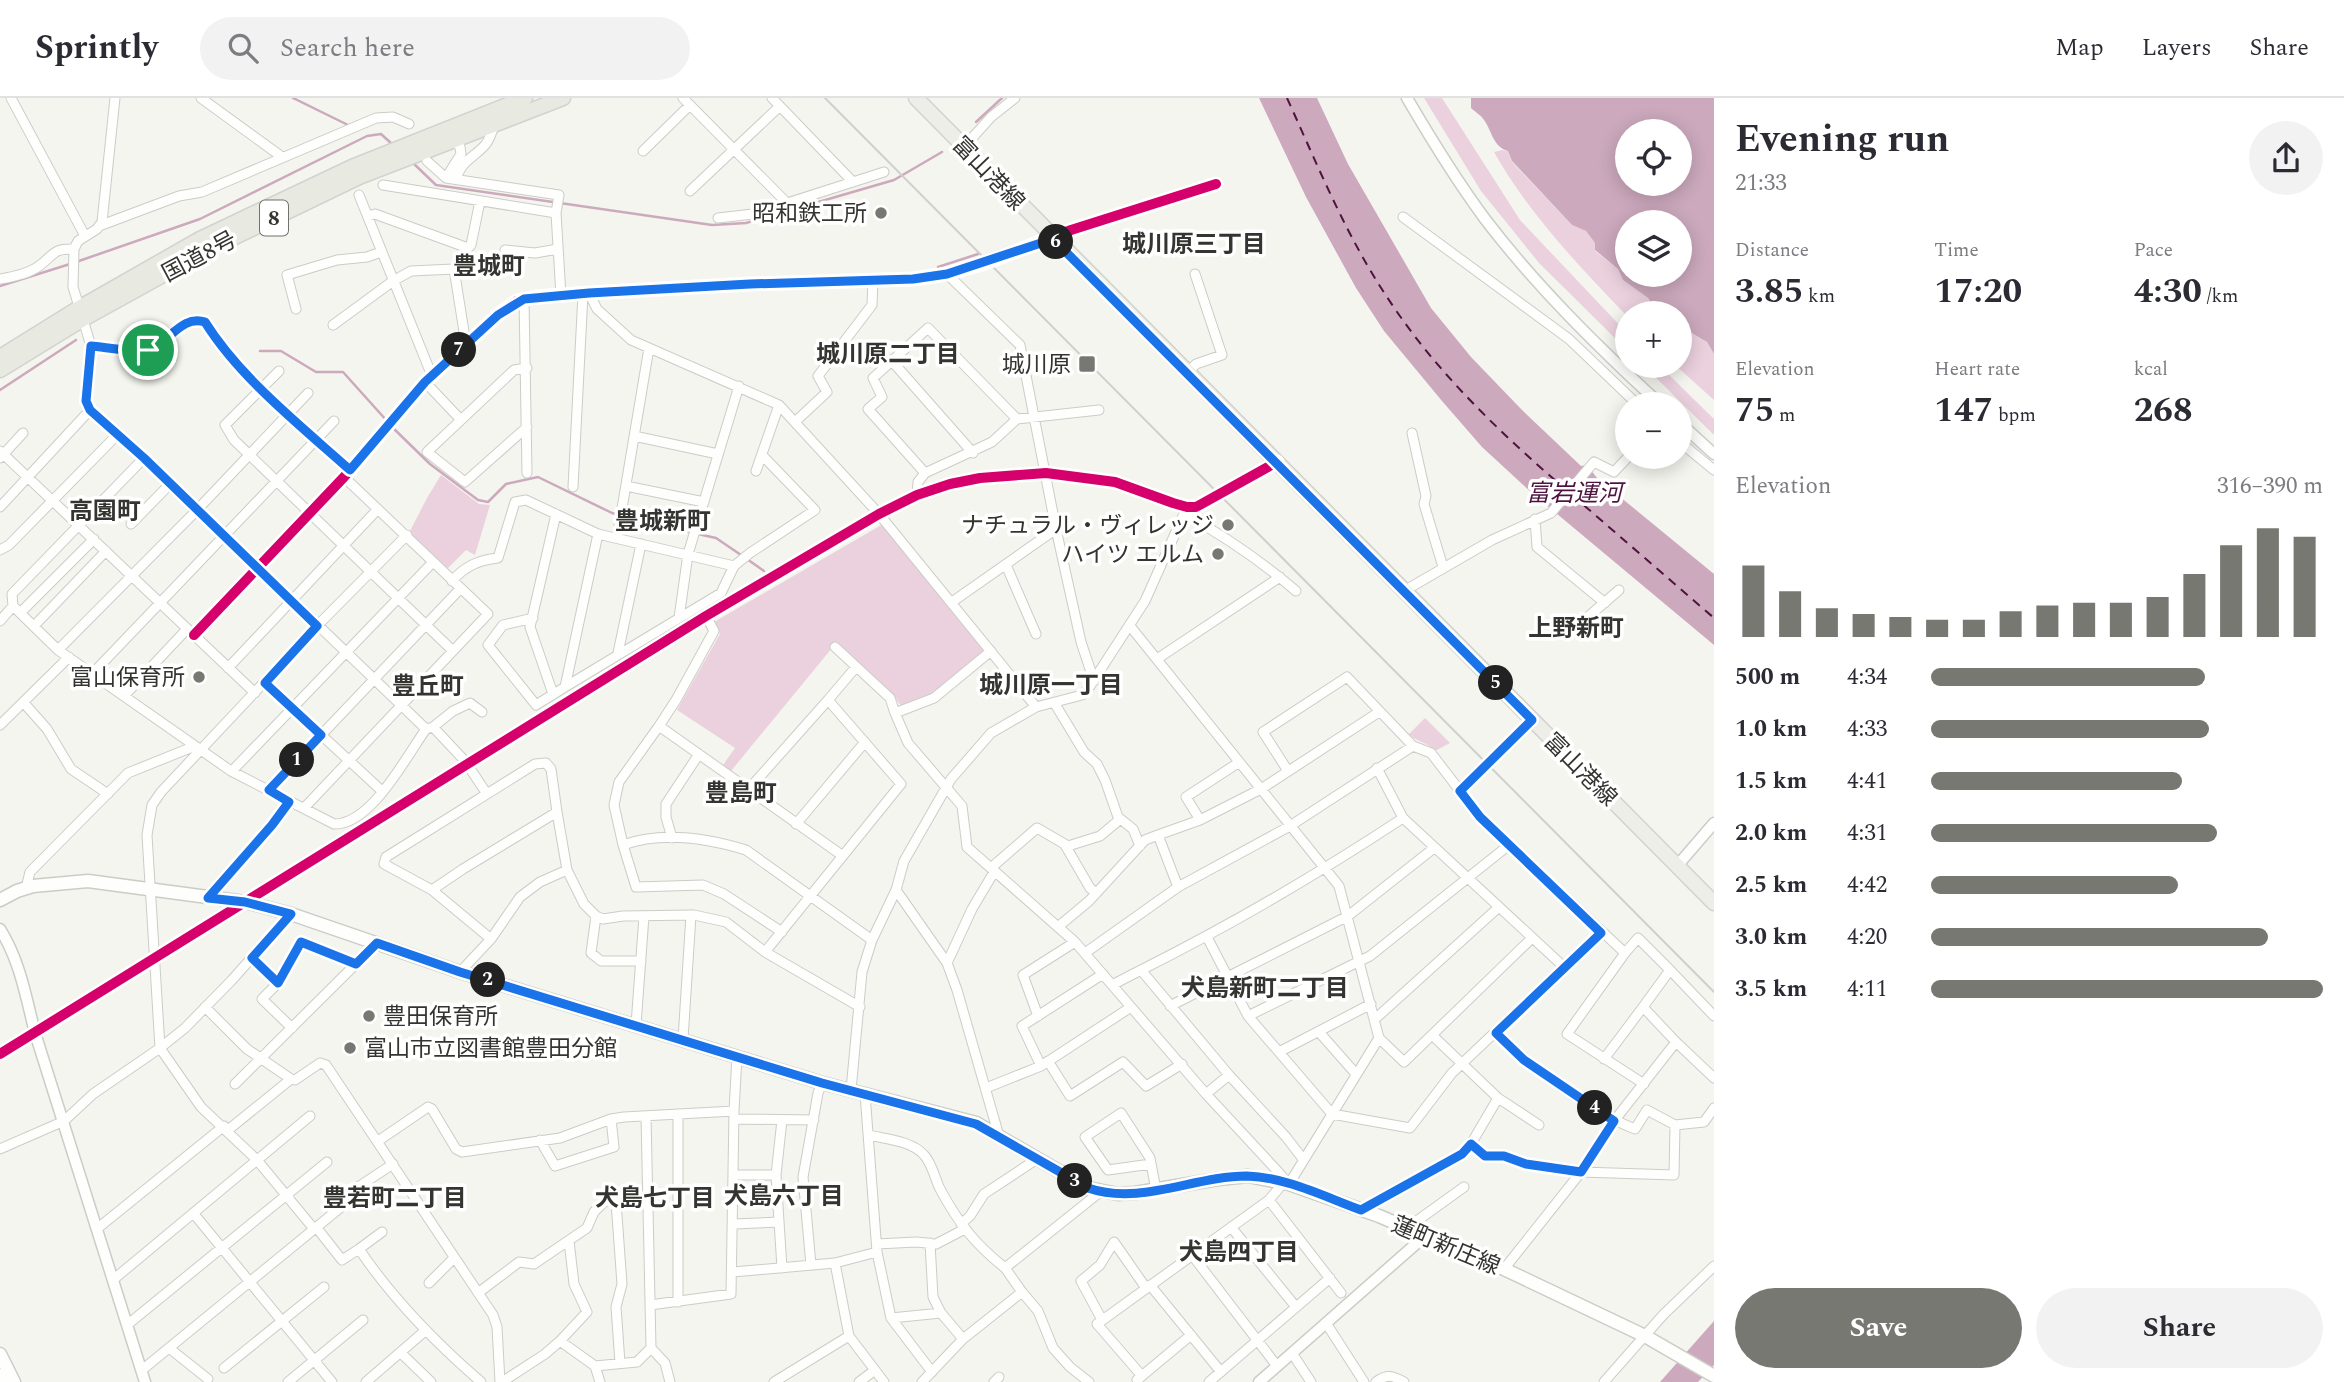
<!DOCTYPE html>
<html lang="en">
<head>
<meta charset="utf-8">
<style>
  :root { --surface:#fff; --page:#f2f2f3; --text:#2b2b33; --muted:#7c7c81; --line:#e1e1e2; --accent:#787873 }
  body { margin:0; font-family:Spectral,"Noto Sans JP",serif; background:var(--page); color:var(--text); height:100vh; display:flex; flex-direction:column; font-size:26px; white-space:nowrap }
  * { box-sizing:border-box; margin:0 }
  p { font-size:23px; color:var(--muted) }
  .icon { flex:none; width:38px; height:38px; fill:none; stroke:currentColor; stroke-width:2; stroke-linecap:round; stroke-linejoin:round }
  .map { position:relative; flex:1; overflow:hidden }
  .details { display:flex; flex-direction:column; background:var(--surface); width:630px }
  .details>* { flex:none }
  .tools { position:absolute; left:1615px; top:21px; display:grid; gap:14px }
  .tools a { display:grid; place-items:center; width:77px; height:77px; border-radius:50%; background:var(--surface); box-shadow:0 4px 18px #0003; font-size:35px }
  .pin { position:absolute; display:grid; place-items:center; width:60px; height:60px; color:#fff; margin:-30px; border:4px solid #fff; border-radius:50%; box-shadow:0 2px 7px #0007 }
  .km { position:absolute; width:35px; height:35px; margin:-18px; border-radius:50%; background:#222; color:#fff; font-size:19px; line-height:35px; text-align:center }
  .round { display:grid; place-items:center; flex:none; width:74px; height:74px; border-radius:37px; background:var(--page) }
  .headline { display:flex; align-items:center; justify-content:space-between; height:119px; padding:0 21px }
  h1 { font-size:38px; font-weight:700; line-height:52px }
  .stats { display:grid; grid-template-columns:repeat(3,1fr); gap:10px; height:119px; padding:7px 21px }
  .stats div { display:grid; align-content:center }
  .stats b { font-size:35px; font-weight:700 }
  .stats small { font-size:19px; font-weight:400 }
  .stats p { font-size:19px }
  .chart { height:196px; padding:14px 21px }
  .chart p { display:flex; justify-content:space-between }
  .chart svg { width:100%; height:126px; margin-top:7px; stroke:var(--accent); stroke-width:6 }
  .action { display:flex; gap:14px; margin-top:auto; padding:14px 21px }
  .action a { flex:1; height:80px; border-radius:42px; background:var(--accent); color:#fff; font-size:28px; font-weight:700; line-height:80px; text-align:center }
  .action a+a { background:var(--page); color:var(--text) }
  ul { padding:0 21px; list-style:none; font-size:23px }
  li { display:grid; grid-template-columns:112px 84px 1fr; align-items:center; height:52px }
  li i { height:18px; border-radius:9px; background:var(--accent) }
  header { display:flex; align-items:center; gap:42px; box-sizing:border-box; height:98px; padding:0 35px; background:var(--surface); border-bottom:2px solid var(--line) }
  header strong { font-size:33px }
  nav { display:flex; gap:38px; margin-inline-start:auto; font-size:24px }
  .search { width:490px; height:63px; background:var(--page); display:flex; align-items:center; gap:18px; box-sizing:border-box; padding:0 24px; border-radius:38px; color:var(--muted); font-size:26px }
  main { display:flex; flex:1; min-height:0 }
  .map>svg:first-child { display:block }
  .green { fill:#ebd1de }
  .water { fill:#cca9bd; fill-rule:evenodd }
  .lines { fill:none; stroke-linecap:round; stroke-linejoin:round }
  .stream { stroke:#cca9bd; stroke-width:2.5 }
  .ferry { stroke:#4e133e; stroke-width:2; stroke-dasharray:9 7; stroke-linecap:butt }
  .minor-casing { stroke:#ccccc7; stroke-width:11 }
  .tertiary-casing { stroke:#ccccc7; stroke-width:13 }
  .secondary-casing { stroke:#ccccc7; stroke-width:15 }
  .primary-casing { stroke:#d2d3d0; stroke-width:17 }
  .trunk-casing { stroke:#d2d3d0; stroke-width:17 }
  .minor { stroke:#fefefd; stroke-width:9 }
  .tertiary { stroke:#fefefd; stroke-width:10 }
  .secondary { stroke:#fefefd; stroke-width:12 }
  .primary { stroke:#edeee7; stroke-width:14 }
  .trunk { stroke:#e8e9e0; stroke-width:14 }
  .tram { stroke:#cfcfcd; stroke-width:2 }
  .cycleway-casing { stroke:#fff; stroke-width:15 }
  .cycleway { stroke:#d6006c; stroke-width:10 }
  .route-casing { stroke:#fff; stroke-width:14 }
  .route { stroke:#1a73e8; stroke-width:9 }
  .poi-dot { fill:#787873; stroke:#fff; stroke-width:2.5 }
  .labels { text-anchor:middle; stroke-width:7; stroke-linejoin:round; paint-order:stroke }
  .shield { fill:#fff; stroke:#71726e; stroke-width:2 }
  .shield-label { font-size:21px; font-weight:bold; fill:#343530 }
  .street-label { font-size:23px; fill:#343530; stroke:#fff }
  .poi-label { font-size:23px; fill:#343530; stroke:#fff; text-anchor:end }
  .neighbourhood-label { font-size:24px; font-weight:bold; fill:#343530; stroke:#fff }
  .water-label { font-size:24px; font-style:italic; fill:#4e133e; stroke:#fff }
</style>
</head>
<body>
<header>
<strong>Sprintly</strong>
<div class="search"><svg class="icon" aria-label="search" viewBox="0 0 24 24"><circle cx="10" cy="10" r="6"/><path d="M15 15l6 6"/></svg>Search here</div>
<nav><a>Map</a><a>Layers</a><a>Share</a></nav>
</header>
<main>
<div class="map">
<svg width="1714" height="1284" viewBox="0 0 1714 1284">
  <rect width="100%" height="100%" fill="#f5f5ef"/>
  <!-- green -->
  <path class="green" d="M1424,0H1442L1520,122L1627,235V252L1539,165L1481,93Z
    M1502,52L1508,53L1512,64L1572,127L1586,133L1595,145V153L1618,171L1623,182L1648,200L1655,212L1660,215H1628L1627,218C1578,167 1529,116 1494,54Z
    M1680,228L1707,244L1714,256V302L1676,268H1680Z
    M1644,268H1660L1714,321V337Z
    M441,377L479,406L490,407L475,457L466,452L447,471L409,435L427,400Z
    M883,426L984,551L983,555L934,595L901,608L894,598L837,544L731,673L723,667L735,650L677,612L720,536L714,524Z
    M1425,620L1450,645L1435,653C1428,644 1416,644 1409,636Z"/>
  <!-- water -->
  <path class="water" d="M1259,0H1317L1348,66L1431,210L1471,259L1522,312L1581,368L1587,367L1597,380L1714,476V547L1532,395L1482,349L1442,303L1384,233L1356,190L1306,99Z
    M1471,0H1714V256L1707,244L1680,228V215H1660L1655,212L1648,200L1623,182L1618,171L1595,152V145L1586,133L1572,127L1512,63L1508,53C1493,49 1492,33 1484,22C1481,17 1475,14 1471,10ZM1628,33H1680V86H1628ZM1628,124H1680V177H1628Z
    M1714,1223V1267L1698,1284H1660Z"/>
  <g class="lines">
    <!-- stream -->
    <path class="stream" d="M293,0L348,27
      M976,24L1002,0
      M413,65L436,87L712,127L746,125L894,82L942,54
      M76,164L200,121L367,38L381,36L392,46
      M938,169L978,156
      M0,188L70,166
      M260,253H281L316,274H343L387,323
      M0,292L76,242
      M391,328L430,366L478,402L488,404L506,386L538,379L612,415L691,434
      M698,436L716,440L741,457
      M747,461L764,473"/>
    <!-- ferry -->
    <path class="ferry" d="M1287,0C1317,66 1345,135 1385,196C1434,272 1496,331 1565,391
      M1572,397L1714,520"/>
    <!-- minor casing -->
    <g class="minor-casing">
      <path id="minor" d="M11,0L85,138
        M115,0L102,124L97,131L78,143L74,151L73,189L91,248L86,303L90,312L144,360L426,631L433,629L465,663L487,696
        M201,0L282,59
        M683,0L787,105
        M772,0L853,84
        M964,49L991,19L1015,0
        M643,53L690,7
        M427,63L446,80L559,97L556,115L561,198
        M446,80L461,56L460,49L454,42
        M457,81C459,64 476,58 485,47C490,42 492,32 495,26
        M383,87L556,115
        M690,93L780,8
        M359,97L432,278
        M368,118L375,116L468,150L471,147L480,103
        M1403,119L1569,241L1637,306
        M718,120L753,116L884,74
        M99,128L179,98L202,94L376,20L393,19L409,26
        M1053,140L1071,132L1216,86
        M505,152L535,155L558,151
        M947,176L1020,247L1056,431L952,504
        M0,181C13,179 28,176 39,168C54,157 53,150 74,151
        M589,195L597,211L631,242L779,307L879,416L1036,609
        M524,201L527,375
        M296,211L287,177L337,162L367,159L381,154
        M333,227L393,183L411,173L454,171L466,246
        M91,248C104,249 136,255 147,252C168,247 181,216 205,224C240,280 300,327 350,372
        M891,262L973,355
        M527,270L514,272L427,354L465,384L527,329
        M279,273L225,327L234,342L453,553
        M1187,275L1196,266L1222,257L1195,176
        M425,284L461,322
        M796,323L827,294L818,278L872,207L873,182
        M1412,335L1426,398L1424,406L1443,469
        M634,338L718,356
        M1680,344L1714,372
        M0,353L255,595
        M0,360L23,335
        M144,360L12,496L13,508L58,552L231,673L334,726C371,727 406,659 426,631
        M756,373L779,307
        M925,375L868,311L882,299L873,280L928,230L1017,321
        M626,388L704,404
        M573,389L583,196
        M917,397L918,384L925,375L992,344L1017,321L1099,312
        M0,409L90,312
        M1184,416C1225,438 1261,463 1296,493
        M1535,421L1537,449L1605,505
        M131,426L170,386
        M1056,431L1081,544L1094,583
        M617,440L649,250
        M0,452L9,447L117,337
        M1006,467L1036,536
        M734,468L750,455L815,412L762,357
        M452,483C465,468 479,462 498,460L515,404L526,402L598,436L734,468L721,495L565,589L598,436
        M1404,493L1492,442L1551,415L1594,364L1614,374L1628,359
        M20,515L94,441
        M533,520L503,527L488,547L536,607L565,589
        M679,520L688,456L739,288
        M0,523L13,508
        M34,528L106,453
        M1130,528L1339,788L1379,940L1289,1086
        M1567,537L1619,492
        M835,549L890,600L895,615
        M58,552L196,413L308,295
        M991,553L934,600L895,615L908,645L962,708L967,749L1075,844L1206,996L1282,1078L1284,1084L1269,1102L1097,1226L1142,1278
        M618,555L641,446
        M1157,561L1280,479
        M228,570L378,411
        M93,575L334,323
        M265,585L382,693
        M553,596L530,529L556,416
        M124,598L187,531
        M828,602L856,569
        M23,604L47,631L71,671L108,696
        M0,627L69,559
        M659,628L676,602L714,533L706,518
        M433,629L453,613L470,605L482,614
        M1413,648L1431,655L1480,719L1625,855L1638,840L1670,872L1643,909L1676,944L1614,1023L1581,1074L1504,1171
        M546,665L551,671L557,714L463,771L432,792L384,766L386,759L535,666Z
        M232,673L433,464
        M269,692L460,491
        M748,692L828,602L901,686L765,854
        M1460,693L1532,622
        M305,709L488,516L344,379
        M557,714L567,772L584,806L596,818L603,821L623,818L694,817L726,824L765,854L860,909
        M1118,719L1133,731L1140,748
        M1200,722L1186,699L1238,665
        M796,726L865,644
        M672,740L666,719V706L699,656
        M623,747L636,789L703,787L724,796L782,834
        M1065,747L1090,790L1096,795
        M843,758L659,628L619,684L614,707L623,747C662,733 707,740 746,752L872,842
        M992,769L1037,730L1068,748L1100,738L1118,723V719L1105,682L1097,666L1084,654L1055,606
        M1178,789L1158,737L1200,722L1261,691L1379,614
        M26,790L30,774L128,675L195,648
        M432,792L491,841
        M896,792L947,865L957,892L999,1038
        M208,800L273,727L289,704
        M596,818L591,855L601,863H641
        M1059,828L1089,803L1145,742L1158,737
        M1207,839L1248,918L1332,1016L1410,1030L1452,975L1564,869L1403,720L1377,670
        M1085,855L1178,789L1290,728L1413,648L1347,579L1263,634L1288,673
        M1625,855L1567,936L1644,986
        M252,860L278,885
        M947,865L972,811L994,774
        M1564,869L1601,835
        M1670,872L1714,918
        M460,874L491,841L520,799L540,784L567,772
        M1112,887L1141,872
        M1170,908L1348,818L1434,750
        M205,909L247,951L291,981L295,982L320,965L326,967L493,1217L497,1229L500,1284
        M1038,918L1023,877L1075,844
        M1248,918L1370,858L1509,747
        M1375,921L1499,809
        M636,927L644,818
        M292,930L262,901L278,885L301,844L356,866
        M1319,934L1356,976
        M1432,937L1498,1000L1539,1027
        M1379,940L1404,964L1531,841
        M683,941L691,817
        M1676,944L1714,980
        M1279,954L1371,906
        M1604,961L1643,909
        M1048,963L1070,998L1123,964L1146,988L1182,966
        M1041,968L1022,928L1103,876
        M235,986L377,845
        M986,990L1041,968L1131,909
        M851,992L862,874L872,842L896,792L904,763L951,681L991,635L1036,609L1082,597L1088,591L1145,503L1187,409
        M865,996L877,1154L835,1165L849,1238L884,1284
        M1206,996L1229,977
        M734,1013L737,958
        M734,1021L814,1022
        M1675,1027L1704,1024L1714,1010
        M228,1032L291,981
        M869,1037C886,1041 912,1043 924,1057C932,1065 935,1081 940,1091C959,1126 975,1146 1005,1170
        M540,1042L555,1068L614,1049L611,1021
        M378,1043L428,1009L432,1011L456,1051L462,1054L560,1040L611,1021L624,1019L734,1013L731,1196L650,1207
        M1471,1046L1498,1000
        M0,1051L64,1023L93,996L160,950L185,930L231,883L291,816
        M1303,1061L1286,1039L1229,977L1141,872C1231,827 1318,776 1403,720
        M1151,1066L1108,1072L1085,1039L1121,1015L1150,1060L1156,1092
        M733,1077H776
        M1269,1102L1341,1195
        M1361,1112L1462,1056L1471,1046L1485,1058H1504L1526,1066L1581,1074L1674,1077L1675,1027L1647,1012L1635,1031C1589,1013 1531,969 1496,935
        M194,1116L332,1284
        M734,1126L779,1124
        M961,1126L970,1118L984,1096L1037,1061
        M316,1129L342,1162L359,1151C392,1200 436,1245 481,1284
        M1231,1129L1296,1209
        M98,1130L224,1028
        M1407,1130L1464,1089
        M314,1131L257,1062L201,1009L160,950L147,737L152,707L161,694L317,528L407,437
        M930,1145L933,1199L941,1215L963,1241
        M877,1146L916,1144L936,1146L965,1131
        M359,1151L382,1134
        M877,1154L891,1220L932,1274
        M1192,1157L1277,1268
        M811,1167L803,1079L818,995L822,985
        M782,1170L776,1077L782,1022
        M733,1174L835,1165
        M114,1181L310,1018
        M429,1185L454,1160
        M1150,1187L1221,1274
        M1022,1194L1038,1213L1053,1250L1070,1269L1089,1284
        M478,1195L519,1164L534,1166L587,1130L594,1114L605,1103L616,1104L622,1186L616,1209L620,1265
        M678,1204V1016
        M891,1220L941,1215
        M1102,1222L1081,1183L1100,1167L1114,1144L1146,1190
        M1326,1225L1364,1284
        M127,1227L327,1064
        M560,1243L587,1214L574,1186L569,1143
        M169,1250L208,1281
        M651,1250L665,1265L670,1284
        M401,1255L431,1284
        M1292,1255L1311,1284
        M595,1268L600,1284
        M224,1270L324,1189
        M142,1272L346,1105L358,1089L393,1066
        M288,1284L363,1222
        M366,1284L426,1232
        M502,1284L545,1256L560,1243L595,1268L637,1264L651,1250L646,1018
        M774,1284L849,1238
        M859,1284L875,1272
        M922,1284L963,1241L1022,1194L1005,1170L1100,1094
        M994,1284L999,1279
        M1138,1284L1137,1282L1191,1237
        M1209,1284L1330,1180
        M1376,1284C1387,1276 1392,1277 1404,1284
        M1604,1284L1663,1217L1714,1168"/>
    </g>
    <!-- tertiary casing -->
    <g class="tertiary-casing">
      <path id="tertiary" d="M1407,0C1431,41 1456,82 1485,121C1536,188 1598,249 1660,306
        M1680,325L1714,356
        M194,537L344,379L425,284L498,217L517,203L536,199L589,195L750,186L913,181L947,176L1053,140
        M1677,768L1714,725
        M0,831C20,863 26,899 35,935L145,1284
        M0,956L706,518L879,416L917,397L950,386L980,380L1046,375L1115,384L1173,405L1187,409H1196L1277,364
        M1259,1284L1425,1138"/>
    </g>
    <!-- secondary casing -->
    <g class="secondary-casing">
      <path id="secondary" d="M0,802L17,793L33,788L88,783L245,804L291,816L460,874L822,985L976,1025L1088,1090L1118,1096L1135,1095L1218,1081L1248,1078L1289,1086L1379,1118L1504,1171L1645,1238L1714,1278
        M0,1256L14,1284
        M0,1277L3,1284"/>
    </g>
    <!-- primary casing -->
    <g class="primary-casing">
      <path id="primary" d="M916,0L1714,805"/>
    </g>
    <!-- trunk casing -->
    <g class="trunk-casing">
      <path id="trunk" d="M0,259L79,210L200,141L352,69L525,0
        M0,272L83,221L208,152L359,79L563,0"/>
    </g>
    <!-- minor -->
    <use href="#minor" class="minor"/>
    <!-- tertiary -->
    <use href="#tertiary" class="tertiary"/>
    <!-- secondary -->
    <use href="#secondary" class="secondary"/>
    <!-- primary -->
    <use href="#primary" class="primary"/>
    <!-- trunk -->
    <use href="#trunk" class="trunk"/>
    <!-- tram -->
    <path class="tram" d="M825,0L1714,894"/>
    <!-- cycleway casing -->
    <g class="cycleway-casing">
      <path id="cycleway" d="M194,537L344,379L425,284L498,217L517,203L536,199L589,195L750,186L913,181L947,176L988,164L1071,132L1216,86
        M0,956L706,518L879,416L917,397L950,386L980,380L1046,375L1115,384L1173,405L1187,409H1196L1277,364"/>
    </g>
    <!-- cycleway -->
    <use href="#cycleway" class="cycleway"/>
  </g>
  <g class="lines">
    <!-- route casing -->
    <g class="route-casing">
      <path id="route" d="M1053,141L1532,622L1460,693L1480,719L1601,835L1496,935L1524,962L1614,1023L1581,1074L1526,1066L1504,1058H1485L1471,1046L1462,1056L1361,1112C1325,1099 1286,1079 1247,1078C1194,1078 1140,1108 1088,1090L976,1026L822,985L460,874L377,845L356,866L301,844L278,885L252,860L291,816L245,804L208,800L272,727L289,704L269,692L321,637L265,585L317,528L144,360L90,312L86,303L91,248C104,249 136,255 147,252C168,247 181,216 205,224C240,280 301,328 350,372L425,284L498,217L524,201L589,195L750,186L913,181L947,176Z"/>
    </g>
    <!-- route -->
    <use href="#route" class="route"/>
  </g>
  <!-- markers -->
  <g class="poi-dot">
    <circle cx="881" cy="115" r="7"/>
    <rect x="1078" y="257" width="18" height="18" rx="3.5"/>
    <circle cx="1228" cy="427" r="7"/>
    <circle cx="1218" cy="456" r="7"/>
    <circle cx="199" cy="579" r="7"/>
    <circle cx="369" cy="918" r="7"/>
    <circle cx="350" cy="950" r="7"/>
  </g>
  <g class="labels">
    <!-- shield labels -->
    <rect class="shield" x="260" y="102.5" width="28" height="35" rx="5"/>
    <g class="shield-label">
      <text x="274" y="127">8</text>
    </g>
    <!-- street labels -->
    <g class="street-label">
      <text transform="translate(989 75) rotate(46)" y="8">富山港線</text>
      <text transform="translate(199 158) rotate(-28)" y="8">国道8号</text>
      <text transform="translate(1581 671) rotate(45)" y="8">富山港線</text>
      <text transform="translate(1446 1147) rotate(23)" y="8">蓮町新庄線</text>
    </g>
    <!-- poi labels -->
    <g class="poi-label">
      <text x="867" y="123">昭和鉄工所</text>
      <text x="1071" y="274">城川原</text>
      <text x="1214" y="435">ナチュラル・ヴィレッジ</text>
      <text x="1204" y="464">ハイツ エルム</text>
      <text x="185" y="587">富山保育所</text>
      <text x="383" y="926" text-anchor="start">豊田保育所</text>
      <text x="364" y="958" text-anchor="start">富山市立図書館豊田分館</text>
    </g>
    <!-- neighbourhood labels -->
    <g class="neighbourhood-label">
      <text x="1194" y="154">城川原三丁目</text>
      <text x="489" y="176">豊城町</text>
      <text x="888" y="264">城川原二丁目</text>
      <text x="105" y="421">高園町</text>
      <text x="663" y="431">豊城新町</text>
      <text x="1576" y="538">上野新町</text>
      <text x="1051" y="595">城川原一丁目</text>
      <text x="428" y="596">豊丘町</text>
      <text x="741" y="703">豊島町</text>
      <text x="1265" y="898">犬島新町二丁目</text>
      <text x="784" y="1106">犬島六丁目</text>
      <text x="395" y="1108">豊若町二丁目</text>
      <text x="655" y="1108">犬島七丁目</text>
      <text x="1239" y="1162">犬島四丁目</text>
    </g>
    <!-- water labels -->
    <g class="water-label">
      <text x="1574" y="403">富岩運河</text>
    </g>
  </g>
</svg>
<div class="tools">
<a><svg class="icon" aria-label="locate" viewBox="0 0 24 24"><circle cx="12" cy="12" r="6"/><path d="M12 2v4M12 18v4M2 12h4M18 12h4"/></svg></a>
<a><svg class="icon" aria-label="layers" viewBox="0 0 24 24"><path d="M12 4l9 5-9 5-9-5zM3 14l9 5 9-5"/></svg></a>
<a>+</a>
<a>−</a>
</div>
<div class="pin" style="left:148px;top:252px;background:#1e9e55"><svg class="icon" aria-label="arrive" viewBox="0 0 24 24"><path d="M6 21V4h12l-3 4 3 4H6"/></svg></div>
<b class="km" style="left:297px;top:662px">1</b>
<b class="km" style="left:488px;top:882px">2</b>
<b class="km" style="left:1075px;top:1083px">3</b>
<b class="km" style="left:1595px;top:1010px">4</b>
<b class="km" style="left:1496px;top:585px">5</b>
<b class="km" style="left:1056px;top:144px">6</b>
<b class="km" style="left:459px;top:252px">7</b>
</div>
<section class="details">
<div class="headline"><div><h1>Evening run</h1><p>21:33</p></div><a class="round"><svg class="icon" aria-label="share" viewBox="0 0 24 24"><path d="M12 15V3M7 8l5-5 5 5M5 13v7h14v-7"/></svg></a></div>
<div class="stats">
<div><p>Distance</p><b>3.85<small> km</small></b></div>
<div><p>Time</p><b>17:20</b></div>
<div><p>Pace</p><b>4:30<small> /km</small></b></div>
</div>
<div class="stats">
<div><p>Elevation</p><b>75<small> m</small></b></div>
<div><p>Heart rate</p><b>147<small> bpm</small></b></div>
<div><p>kcal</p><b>268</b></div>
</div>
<div class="chart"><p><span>Elevation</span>316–390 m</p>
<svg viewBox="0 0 160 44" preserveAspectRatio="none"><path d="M5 44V19M15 44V28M25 44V34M35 44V36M45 44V37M55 44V38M65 44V38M75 44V35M85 44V33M95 44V32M105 44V32M115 44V30M125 44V22M135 44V12M145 44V6M155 44V9"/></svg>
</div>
<ul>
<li><b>500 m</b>4:34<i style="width:70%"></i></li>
<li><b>1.0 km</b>4:33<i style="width:71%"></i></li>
<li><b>1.5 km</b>4:41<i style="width:64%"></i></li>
<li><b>2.0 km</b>4:31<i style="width:73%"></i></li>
<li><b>2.5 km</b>4:42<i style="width:63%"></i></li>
<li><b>3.0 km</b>4:20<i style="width:86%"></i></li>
<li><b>3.5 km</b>4:11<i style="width:100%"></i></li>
</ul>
<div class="action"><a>Save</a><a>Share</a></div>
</section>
</main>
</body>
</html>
